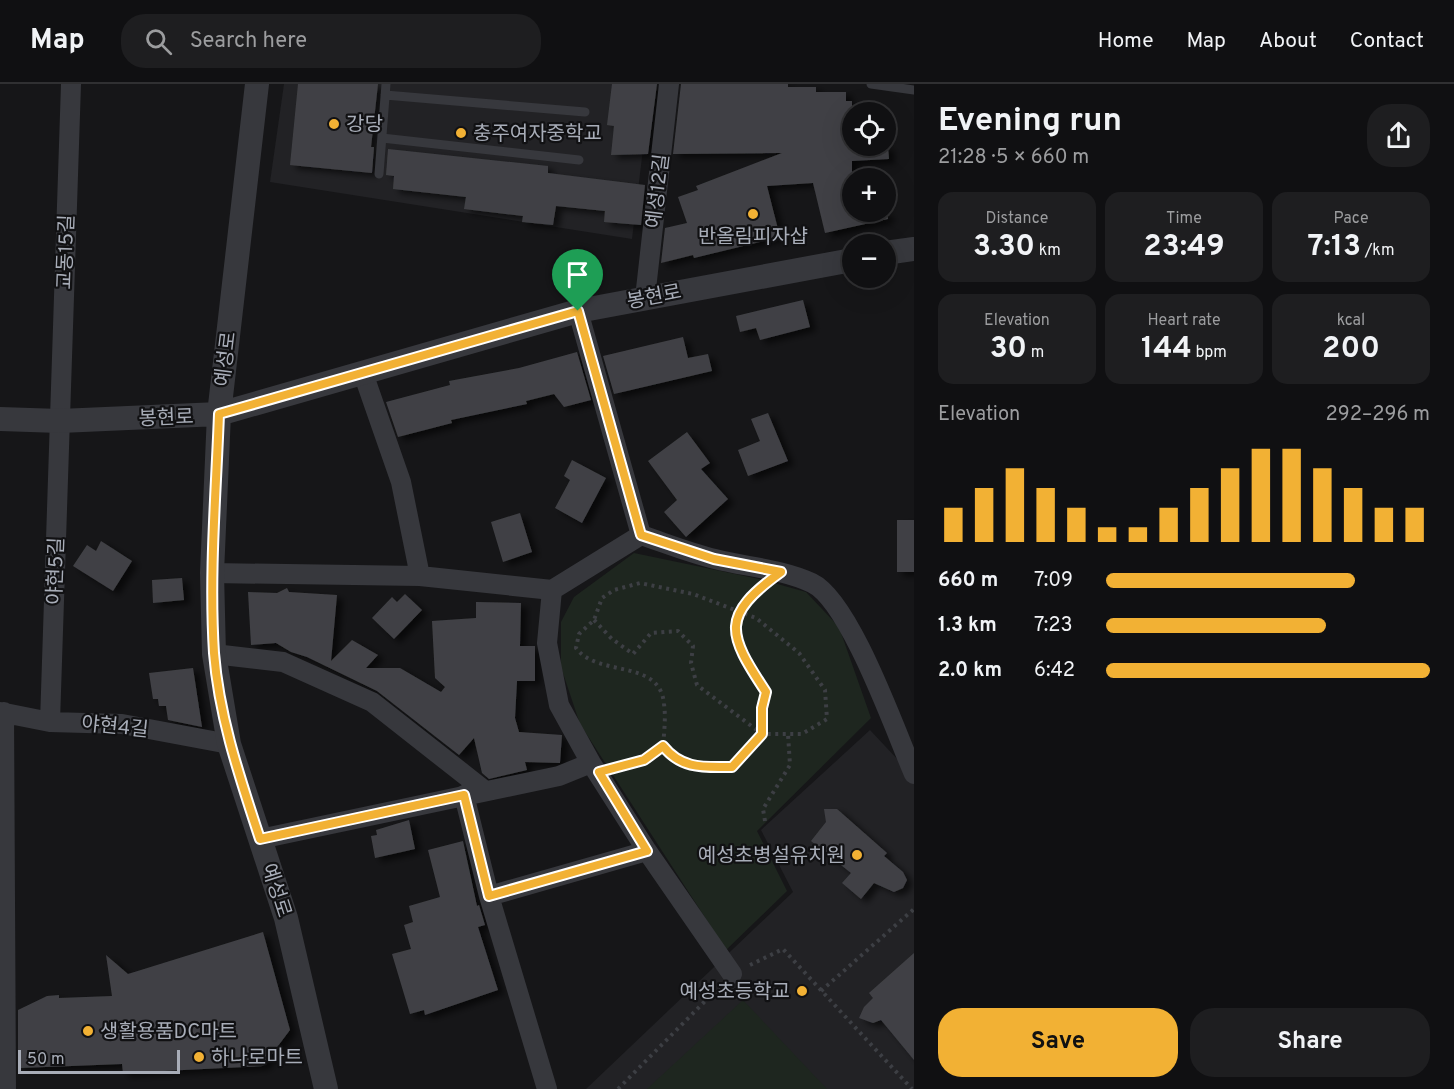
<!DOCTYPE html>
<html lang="en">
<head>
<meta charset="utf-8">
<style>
  :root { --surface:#101012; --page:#1e1e20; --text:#f1f3f6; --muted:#9c9d9f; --line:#303032; --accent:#f2b134 }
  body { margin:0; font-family:Overpass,"Noto Sans KR",sans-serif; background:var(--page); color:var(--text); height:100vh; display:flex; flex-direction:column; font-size:22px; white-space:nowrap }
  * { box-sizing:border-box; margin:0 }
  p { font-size:20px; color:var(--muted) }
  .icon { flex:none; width:33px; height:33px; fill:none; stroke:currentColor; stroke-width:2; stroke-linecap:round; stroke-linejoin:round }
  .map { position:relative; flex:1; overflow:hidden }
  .side { display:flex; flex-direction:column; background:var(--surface); width:540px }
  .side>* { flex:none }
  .tools { position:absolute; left:842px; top:18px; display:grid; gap:12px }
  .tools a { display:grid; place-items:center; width:54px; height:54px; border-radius:50%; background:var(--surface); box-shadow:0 6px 24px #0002,0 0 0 2px var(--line); font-size:30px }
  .scale { position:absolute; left:18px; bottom:15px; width:162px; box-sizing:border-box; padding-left:6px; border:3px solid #a8adb8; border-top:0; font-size:16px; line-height:21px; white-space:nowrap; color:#a8adb8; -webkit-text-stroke:4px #111113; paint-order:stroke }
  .pin { position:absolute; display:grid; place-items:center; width:51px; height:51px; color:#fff; margin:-62px -26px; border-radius:50% 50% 50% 0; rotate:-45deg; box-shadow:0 0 6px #0007 }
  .pin .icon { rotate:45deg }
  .round { display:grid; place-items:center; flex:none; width:63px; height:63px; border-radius:24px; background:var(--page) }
  .summary { display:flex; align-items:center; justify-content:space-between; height:102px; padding:0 24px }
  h1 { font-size:33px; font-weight:700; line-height:45px }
  .figures { display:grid; grid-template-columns:repeat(3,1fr); gap:9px; height:102px; padding:6px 24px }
  .figures div { display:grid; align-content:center; border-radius:15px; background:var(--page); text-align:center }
  .figures b { font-size:30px; font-weight:700 }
  .figures small { font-size:16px; font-weight:400 }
  .figures p { font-size:16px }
  .chart { height:168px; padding:12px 24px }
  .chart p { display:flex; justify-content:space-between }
  .chart svg { width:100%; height:108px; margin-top:6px; stroke:var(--accent); stroke-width:6 }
  .button { display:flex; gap:12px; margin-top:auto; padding:12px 24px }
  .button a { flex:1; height:69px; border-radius:24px; background:var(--accent); color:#111; font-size:24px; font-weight:700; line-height:69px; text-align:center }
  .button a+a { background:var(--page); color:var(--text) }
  ul { padding:0 24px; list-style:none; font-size:20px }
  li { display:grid; grid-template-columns:96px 72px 1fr; align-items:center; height:45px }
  li i { height:15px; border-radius:8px; background:var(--accent) }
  header { display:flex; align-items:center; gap:36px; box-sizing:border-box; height:84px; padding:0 30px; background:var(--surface); border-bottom:2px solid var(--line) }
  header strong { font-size:28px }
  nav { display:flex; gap:33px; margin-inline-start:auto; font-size:21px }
  .search { width:420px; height:54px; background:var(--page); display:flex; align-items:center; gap:15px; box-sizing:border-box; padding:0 21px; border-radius:24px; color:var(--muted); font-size:22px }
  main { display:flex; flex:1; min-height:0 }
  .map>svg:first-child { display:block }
  .built { fill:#222225 }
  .green { fill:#1e261f }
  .building { fill:#404145; filter:url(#shadow) }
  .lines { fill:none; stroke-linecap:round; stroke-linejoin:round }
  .path { stroke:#3d3f44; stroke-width:4; stroke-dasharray:3 4.5; stroke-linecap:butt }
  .service { stroke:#37383d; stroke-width:9 }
  .minor { stroke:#37383d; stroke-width:20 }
  .tertiary { stroke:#37383d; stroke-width:24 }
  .route-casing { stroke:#fff; stroke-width:12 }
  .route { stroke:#f2b134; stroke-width:8 }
  .poi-dot { fill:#f2b134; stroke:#111113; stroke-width:2 }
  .labels { text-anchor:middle; stroke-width:4.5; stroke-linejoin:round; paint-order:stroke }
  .poi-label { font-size:20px; fill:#a8adb8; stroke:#111113; text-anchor:start }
  .street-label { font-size:20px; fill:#a8adb8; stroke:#111113 }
</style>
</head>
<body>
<header>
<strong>Map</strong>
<div class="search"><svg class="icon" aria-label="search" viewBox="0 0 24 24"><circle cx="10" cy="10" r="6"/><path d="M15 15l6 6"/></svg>Search here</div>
<nav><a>Home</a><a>Map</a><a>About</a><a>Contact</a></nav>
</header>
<main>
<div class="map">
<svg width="914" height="1005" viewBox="0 0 914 1005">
  <defs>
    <filter id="shadow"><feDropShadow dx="6" dy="4" stdDeviation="3" flood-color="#0009"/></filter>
  </defs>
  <rect width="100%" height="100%" fill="#161618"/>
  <!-- built -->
  <path class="built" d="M284,0H651L632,155L270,98Z
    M870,646L914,693V1005H586L793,808L761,746Z"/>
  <!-- green -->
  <path class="green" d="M634,469L759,495L806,508L839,543L871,634L757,747L787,807L726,866L580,640L561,583V538L574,513Z
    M743,916L827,1005H647Z"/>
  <!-- building -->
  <path class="building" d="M298,0H378L371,63H374L372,89L290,81Z
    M612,0H657L648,70L611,71L614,42L607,41Z
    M681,0H788V3H816V8H846V17H852V62H888L889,75L852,77V128H887L888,135L825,149L813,99L767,102L780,153L694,174L693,171L661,179L665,144L687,139L678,113L698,106L696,102L782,69L673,70Z
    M388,65L548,82V89L645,101L641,141L604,138L605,127L556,122L553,141L522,138L523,132L464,125L466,113L393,105L394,92L386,91Z
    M803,216L810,243L760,256L756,244L740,248L736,232Z
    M683,253L688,274L708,270L712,287L614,310L603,272Z
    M577,268L591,316L564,323L554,310L526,317L527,320L451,336L452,339L398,353L386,318L450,301L449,297L519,284Z
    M768,329L788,377L748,392L738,366L760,357L751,335Z
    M687,348L710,379L701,385L728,415L686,453L664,428L677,416L648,377Z
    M572,376L606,394L582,439L555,424L570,396L564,392Z
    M520,429L532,468L503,478L491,438Z
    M897,436H914V488H897Z
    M101,457L132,477L113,507L73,482L87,461L96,467Z
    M182,494L184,516L153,519L152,496Z
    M287,504L289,508L337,511L331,577L352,556L378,571L366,584H400L441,608L445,603L435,594L432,537L476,534V518L521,519L520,562H535V597H517L515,634L519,648L562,651L560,679L525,678L527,686L489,695L482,689L474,654L459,671L377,607L307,573L291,568L276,559L251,561L248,508L277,509Z
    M405,510L422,526L394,555L372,534L392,513L397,518Z
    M193,584L202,643L168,636L166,622H159L158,615H153L149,589Z
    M824,725H837L887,769L884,772L903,788L907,796L903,804L894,808L874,799L861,815L842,799L851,789L811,757L826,738Z
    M409,736L415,765L375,774L371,752L377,751L376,746Z
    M463,757L477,822L479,821L485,841L478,843L498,906L425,931L424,926L410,930L392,870L411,865L404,841L413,838L409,822L440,813L428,766Z
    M263,848L290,946L263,982L123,989L122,980L21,984L18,980V926L47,912L59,911V914L112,912L106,871L128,890Z
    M914,869V976L881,936L873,939L859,934L864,923L873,914L869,909Z"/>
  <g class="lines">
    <!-- path -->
    <path class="path" d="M594,536L612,555L633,570L651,549L678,547L693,562L691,579L697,601L762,650H802L827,635L825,606L799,569L756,534L693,510L640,499L614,506L602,514L594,536L579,550L576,564C598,594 660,574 664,620C666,634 664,649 663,662
      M617,683L644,676L663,662C682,686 705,683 732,683L762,650V624L766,608C744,575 715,535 759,504
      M765,737L763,725L790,681L788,650
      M750,881L783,865L912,1005
      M821,907L914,825
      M618,1005L719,903"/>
    <!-- service -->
    <path class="service" d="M871,0L914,6
      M385,11L585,28
      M382,54L579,76
      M379,90L386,0"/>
    <!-- minor -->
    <path class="minor" d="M645,214L669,0
      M578,227L641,451C665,459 690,469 715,475C747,483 782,485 812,499C850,517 896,649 914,690
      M363,289L401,398L420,492
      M212,489L420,492L552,506L641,451
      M552,506L547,559L559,621L591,679L647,767L732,890
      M214,570L283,578L372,618L484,706
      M0,628L50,638L122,640L229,660
      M4,628L6,1005
      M50,638L71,0
      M464,711L489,812L547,1005
      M260,755L559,692L591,679
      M489,812L647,767"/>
    <!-- tertiary -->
    <path class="tertiary" d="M257,0L219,330L212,489L214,570L229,660L286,834L326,1005
      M885,169L914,165
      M0,335L60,337L219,330L578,227L852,176"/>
  </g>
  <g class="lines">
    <!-- route casing -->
    <g class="route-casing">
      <path id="route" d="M578,227L641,451L714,475L781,488C720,532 727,549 766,608L762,624V650L732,683C705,683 682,686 663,662L644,676L599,688L647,767L489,812L464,711L260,755C240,694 219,633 214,569C209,489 216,410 219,330Z"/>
    </g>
    <!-- route -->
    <use href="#route" class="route"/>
  </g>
  <!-- markers -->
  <g class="poi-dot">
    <circle cx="334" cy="40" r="6"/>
    <circle cx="461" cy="49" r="6"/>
    <circle cx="753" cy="130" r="6"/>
    <circle cx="857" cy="771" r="6"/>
    <circle cx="802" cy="907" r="6"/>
    <circle cx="88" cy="947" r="6"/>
    <circle cx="199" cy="973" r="6"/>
  </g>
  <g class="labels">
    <!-- poi labels -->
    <g class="poi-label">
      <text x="346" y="47">강당</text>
      <text x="473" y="56">충주여자중학교</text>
      <text x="753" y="159" text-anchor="middle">반올림피자샵</text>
      <text x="845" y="778" text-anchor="end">예성초병설유치원</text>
      <text x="790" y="914" text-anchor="end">예성초등학교</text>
      <text x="100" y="954">생활용품DC마트</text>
      <text x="211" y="980">하나로마트</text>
    </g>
    <!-- street labels -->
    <g class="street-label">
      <text transform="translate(657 107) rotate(-83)" y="7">예성12길</text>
      <text transform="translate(65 168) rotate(-88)" y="7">교동15길</text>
      <text transform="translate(654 212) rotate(-11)" y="7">봉현로</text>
      <text transform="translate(225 275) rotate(-83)" y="7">예성로</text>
      <text transform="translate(166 333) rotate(-2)" y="7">봉현로</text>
      <text transform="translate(55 487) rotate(-88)" y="7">야현5길</text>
      <text transform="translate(115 642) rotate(6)" y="7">야현4길</text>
      <text transform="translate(277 806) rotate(72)" y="7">예성로</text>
    </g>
  </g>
</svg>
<div class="tools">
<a><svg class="icon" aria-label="locate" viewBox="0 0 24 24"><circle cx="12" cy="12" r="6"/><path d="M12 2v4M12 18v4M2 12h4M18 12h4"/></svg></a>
<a>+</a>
<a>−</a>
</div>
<div class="scale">50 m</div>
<div class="pin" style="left:578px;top:227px;background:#1e9e55"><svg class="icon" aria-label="arrive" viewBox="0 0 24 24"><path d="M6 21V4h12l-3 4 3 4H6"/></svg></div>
</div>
<section class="side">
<div class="summary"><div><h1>Evening run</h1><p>21:28 · 5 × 660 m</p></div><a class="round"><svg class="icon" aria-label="share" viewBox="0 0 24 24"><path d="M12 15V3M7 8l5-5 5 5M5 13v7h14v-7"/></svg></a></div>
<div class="figures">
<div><p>Distance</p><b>3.30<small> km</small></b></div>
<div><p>Time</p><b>23:49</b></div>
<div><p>Pace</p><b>7:13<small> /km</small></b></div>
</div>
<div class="figures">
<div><p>Elevation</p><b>30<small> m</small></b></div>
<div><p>Heart rate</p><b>144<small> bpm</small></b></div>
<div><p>kcal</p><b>200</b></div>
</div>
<div class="chart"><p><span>Elevation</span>292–296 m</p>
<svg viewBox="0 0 160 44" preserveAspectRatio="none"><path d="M5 44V30M15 44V22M25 44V14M35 44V22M45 44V30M55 44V38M65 44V38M75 44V30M85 44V22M95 44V14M105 44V6M115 44V6M125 44V14M135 44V22M145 44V30M155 44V30"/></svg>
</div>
<ul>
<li><b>660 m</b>7:09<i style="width:77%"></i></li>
<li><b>1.3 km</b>7:23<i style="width:68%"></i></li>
<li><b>2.0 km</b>6:42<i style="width:100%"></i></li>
</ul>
<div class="button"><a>Save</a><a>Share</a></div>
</section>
</main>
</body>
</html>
